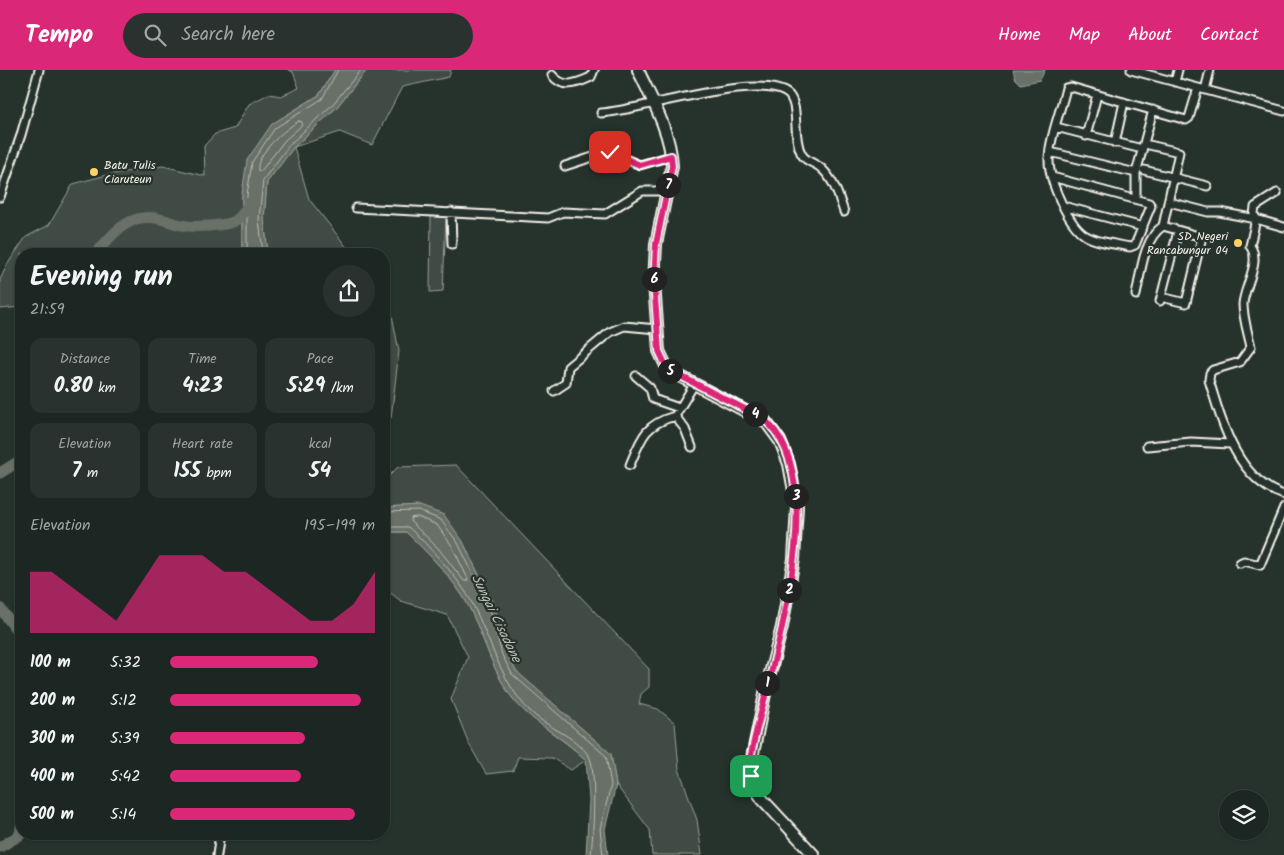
<!DOCTYPE html>
<html lang="en">
<head>
<meta charset="utf-8">
<style>
  :root { --surface:#1c2622; --page:#29322f; --text:#f1f3f6; --muted:#a0a5a5; --line:#3a4340; --accent:#db2777 }
  body { margin:0; font-family:Kalam,sans-serif; background:var(--page); color:var(--text); height:100vh; display:flex; flex-direction:column; font-size:19px; white-space:nowrap }
  * { box-sizing:border-box; margin:0 }
  p { font-size:16px; color:var(--muted) }
  .icon { flex:none; width:28px; height:28px; fill:none; stroke:currentColor; stroke-width:2; stroke-linecap:round; stroke-linejoin:round }
  .map { position:relative; flex:1; overflow:hidden }
  .side { position:absolute; left:15px; top:178px; width:375px; height:592px; display:flex; flex-direction:column; background:var(--surface); border-radius:20px; box-shadow:0 1px 4px #0004,0 0 0 1px var(--line) }
  .side>* { flex:none }
  .tools { position:absolute; left:1219px; top:720px; display:grid; gap:10px }
  .tools a { display:grid; place-items:center; width:50px; height:50px; border-radius:50%; background:var(--surface); box-shadow:0 1px 4px #0004,0 0 0 1px var(--line); font-size:25px }
  .pin { position:absolute; display:grid; place-items:center; width:42px; height:42px; color:#fff; margin:-21px; border-radius:10px; box-shadow:0 2px 8px #0006 }
  .km { position:absolute; width:25px; height:25px; margin:-12px; border-radius:50%; background:#222; color:#fff; font-size:14px; line-height:25px; text-align:center }
  .round { display:grid; place-items:center; flex:none; width:52px; height:52px; border-radius:26px; background:var(--page) }
  .overview { display:flex; align-items:center; justify-content:space-between; height:85px; padding:0 15px }
  h1 { font-size:28px; font-weight:600; line-height:38px }
  .metrics { display:grid; grid-template-columns:repeat(3,1fr); gap:8px; height:85px; padding:5px 15px }
  .metrics div { display:grid; align-content:center; border-radius:12px; background:var(--page); text-align:center }
  .metrics b { font-size:21px; font-weight:600 }
  .metrics small { font-size:14px; font-weight:400 }
  .metrics p { font-size:14px }
  .chart { height:140px; padding:10px 15px }
  .chart p { display:flex; justify-content:space-between }
  .chart svg { width:100%; height:90px; margin-top:5px; fill:var(--accent); opacity:.7 }
  ul { padding:0 15px; list-style:none; font-size:16px }
  li { display:grid; grid-template-columns:80px 60px 1fr; align-items:center; height:38px }
  li i { height:12px; border-radius:6px; background:var(--accent) }
  header { display:flex; align-items:center; gap:30px; box-sizing:border-box; height:70px; padding:0 25px; background:var(--accent); color:#fff }
  header strong { font-size:24px }
  nav { display:flex; gap:28px; margin-inline-start:auto; font-size:18px }
  .search { width:350px; height:45px; background:var(--page); display:flex; align-items:center; gap:12px; box-sizing:border-box; padding:0 18px; border-radius:28px; color:var(--muted); font-size:19px }
  .map>svg:first-child { display:block }
  .green { fill:#414b45; stroke:#9a9e96 }
  .water { fill:#676f68; stroke:#9fa39b }
  .lines { fill:none; stroke-linecap:round; stroke-linejoin:round }
  .shore { stroke:#bcbdb5; stroke-width:1 }
  .river { stroke:#676f68; stroke-width:11 }
  .street-casing { stroke:#f4f1e8; stroke-width:11 }
  .secondary-casing { stroke:#f4f1e8; stroke-width:14 }
  .street { stroke:#26332d; stroke-width:7 }
  .secondary { stroke:#26332d; stroke-width:10 }
  .route-casing { stroke:#fff; stroke-width:10 }
  .route { stroke:#db2777; stroke-width:6 }
  .poi-dot { fill:#ffd166; stroke:#26332d; stroke-width:2 }
  .labels { text-anchor:middle; stroke-width:4.5; stroke-linejoin:round; paint-order:stroke }
  .poi-label { font-size:12px; fill:#f4f1e8; stroke:#26332d; text-anchor:start }
  .water-label { font-size:14px; font-style:italic; fill:#bcbdb5; stroke:#26332d }
</style>
</head>
<body>
<header>
<strong>Tempo</strong>
<div class="search"><svg class="icon" aria-label="search" viewBox="0 0 24 24"><circle cx="10" cy="10" r="6"/><path d="M15 15l6 6"/></svg>Search here</div>
<nav><a>Home</a><a>Map</a><a>About</a><a>Contact</a></nav>
</header>
<div class="map">
<svg width="1284" height="785" viewBox="0 0 1284 785">
  <rect width="100%" height="100%" fill="#26332d"/>
  <filter id="ink" filterUnits="userSpaceOnUse"><feTurbulence type="fractalNoise" baseFrequency=".02" numOctaves="2"/><feDisplacementMap in="SourceGraphic" scale="10" xChannelSelector="R" yChannelSelector="G"/><feConvolveMatrix kernelMatrix="1 2 1 2 8 2 1 2 1" color-interpolation-filters="sRGB"/></filter>
  <g filter="url(#ink)">
    <!-- green -->
    <path class="green" d="M289,0H335L319,25L272,54L242,124V184H21V237L0,239V210L7,195L26,167L49,155L73,114L107,105L163,96L205,106L204,76L215,64L235,58L249,34L269,24L281,26L299,18L293,2Z
      M367,0H451L449,7L402,17L372,75L340,62L294,77L309,129L352,184H268L264,149L267,112L294,77L336,38Z
      M431,144L446,145L443,221L430,222Z
      M384,223L389,230L399,281L391,348L384,351Z
      M456,395L649,599V617L641,624L639,634L658,639L675,653L679,699L697,750L702,785H652L650,760L616,715L611,684L516,601L507,584L495,538L462,470L420,436L384,438V411L398,397Z
      M384,462H406C427,482 454,509 468,535C482,562 490,593 506,619C527,651 559,664 586,690L571,700L552,688L518,687L513,701L486,704L469,674L451,629L468,587L447,545L401,531L384,518Z"/>
    <!-- water -->
    <path class="water" d="M335,0H367L336,38L294,77L267,112L264,149L268,184H242V124L247,90L272,54L319,25Z
      M1013,0H1045L1040,10L1021,14L1015,8Z
      M420,436L444,445L462,470L495,538L507,584L516,601L611,684L616,715L605,759L608,785H586L589,730L586,690C559,663 526,651 506,619C490,593 482,562 468,535C455,510 426,481 406,462H384V438Z"/>
    <g class="lines">
      <!-- shore -->
      <path class="shore" d="M299,51L302,52V55L285,70L261,101H258C255,84 285,59 299,51Z
        M247,184V125L252,92L275,58L322,29L338,0
        M263,184L259,149L263,110L290,74L332,35L361,0
        M384,442L419,441L441,450L458,473L490,539L502,585L512,604L606,686L611,715L600,759L603,785
        M418,447L437,455L452,476L468,509L467,511H464L438,478L410,451L411,448Z
        M384,457H408C426,472 462,512 472,533C490,568 501,612 529,640C546,658 575,665 589,686C597,698 593,768 591,785"/>
      <!-- river -->
      <path class="river" d="M96,184C107,170 120,154 137,149C153,144 167,152 182,155C192,158 226,156 235,151C242,147 246,139 249,133
        M0,403L21,390
        M0,538L21,566
        M0,777L20,765L21,757"/>
      <!-- street casing -->
      <g class="street-casing">
        <path id="street" d="M1131,0L1284,41
          M552,5C563,19 576,14 591,7L594,0
          M1175,12L1178,0
          M1205,20L1210,0
          M601,43C639,41 763,0 789,25C800,38 792,65 801,83C806,93 815,92 822,99C834,110 839,127 844,142
          M1056,57L1142,79
          M1086,66L1097,25
          M1115,73L1124,32
          M1050,82L1136,103
          M565,96L605,83H610L640,95L671,86
          M1144,100L1207,116
          M1052,107L1149,133L1151,136L1135,175L1130,177C1117,174 1100,173 1088,167C1069,158 1049,111 1049,90C1049,69 1061,40 1066,18L1071,17L1186,50L1189,48L1198,18
          M0,127L21,65L39,0
          M1136,128V103L1153,40
          M1169,132L1208,142H1220L1256,149
          M1063,136L1143,157
          M356,138L548,148L563,142L605,144L642,121H667
          M451,142L452,174
          M1256,149L1254,144L1255,137L1277,123
          M1284,157L1256,149L1250,176C1262,191 1244,217 1243,234C1243,248 1248,263 1251,277L1240,292L1213,300L1210,303L1209,310C1222,353 1237,410 1284,425
          M1136,225C1141,203 1143,169 1163,156L1179,82L1149,75
          M1161,227L1186,233L1202,167L1163,156
          M1160,231L1178,161
          M636,306L650,318L653,329L679,338
          M554,321L566,313L568,297L610,262L624,256L657,259
          M675,346L685,359L692,377
          M1147,376L1191,372L1230,374
          M630,395C641,368 645,354 675,346L695,313
          M1240,493L1244,491L1260,495L1284,438
          M217,785L220,764"/>
      </g>
      <!-- secondary casing -->
      <g class="secondary-casing">
        <path id="secondary" d="M638,0C652,30 671,63 672,96L656,174L654,213L659,281L668,300L766,352L780,371L789,394L797,437L794,489L782,557L766,619L750,698L753,715L762,729L814,785"/>
      </g>
      <!-- street -->
      <use href="#street" class="street"/>
      <!-- secondary -->
      <use href="#secondary" class="secondary"/>
    </g>
  </g>
  <g class="lines" filter="url(#ink)">
    <!-- route casing -->
    <g class="route-casing">
      <path id="route" d="M610,82L640,95L671,86L672,96L656,174L654,213L659,281L668,300C691,311 713,323 735,334C746,340 759,345 768,353C832,416 771,595 754,671L750,690L751,706"/>
    </g>
    <!-- route -->
    <use href="#route" class="route"/>
  </g>
  <!-- markers -->
  <g class="poi-dot">
    <circle cx="94" cy="102" r="5"/>
    <circle cx="1238" cy="173" r="5"/>
  </g>
  <g class="labels">
    <!-- poi labels -->
    <g class="poi-label">
      <text x="104" y="99">Batu Tulis<tspan x="104" dy="14">Ciaruteun</tspan></text>
      <text x="1228" y="170" text-anchor="end">SD Negeri<tspan x="1228" dy="14">Rancabungur 04</tspan></text>
    </g>
    <!-- water labels -->
    <g class="water-label">
      <text transform="translate(497 548) rotate(64)" y="5">Sungai Cisadane</text>
    </g>
  </g>
</svg>
<div class="tools">
<a><svg class="icon" aria-label="layers" viewBox="0 0 24 24"><path d="M12 4l9 5-9 5-9-5zM3 14l9 5 9-5"/></svg></a>
</div>
<div class="pin" style="left:751px;top:706px;background:#1e9e55"><svg class="icon" aria-label="arrive" viewBox="0 0 24 24"><path d="M6 21V4h12l-3 4 3 4H6"/></svg></div>
<div class="pin" style="left:610px;top:82px;background:#d93025"><svg class="icon" aria-label="check" viewBox="0 0 24 24"><path d="M5 12l5 5 9-10"/></svg></div>
<b class="km" style="left:767px;top:613px">1</b>
<b class="km" style="left:789px;top:520px">2</b>
<b class="km" style="left:796px;top:426px">3</b>
<b class="km" style="left:755px;top:344px">4</b>
<b class="km" style="left:670px;top:301px">5</b>
<b class="km" style="left:654px;top:209px">6</b>
<b class="km" style="left:668px;top:115px">7</b>
<section class="side">
<div class="overview"><div><h1>Evening run</h1><p>21:59</p></div><a class="round"><svg class="icon" aria-label="share" viewBox="0 0 24 24"><path d="M12 15V3M7 8l5-5 5 5M5 13v7h14v-7"/></svg></a></div>
<div class="metrics">
<div><p>Distance</p><b>0.80<small> km</small></b></div>
<div><p>Time</p><b>4:23</b></div>
<div><p>Pace</p><b>5:29<small> /km</small></b></div>
</div>
<div class="metrics">
<div><p>Elevation</p><b>7<small> m</small></b></div>
<div><p>Heart rate</p><b>155<small> bpm</small></b></div>
<div><p>kcal</p><b>54</b></div>
</div>
<div class="chart"><p><span>Elevation</span>195–199 m</p>
<svg viewBox="0 0 160 44" preserveAspectRatio="none"><path d="M0 44V14L10 14L20 22L30 30L40 38L50 22L60 6L70 6L80 6L90 14L100 14L110 22L120 30L130 38L140 38L150 30L160 14V44z"/></svg>
</div>
<ul>
<li><b>100 m</b>5:32<i style="width:72%"></i></li>
<li><b>200 m</b>5:12<i style="width:93%"></i></li>
<li><b>300 m</b>5:39<i style="width:66%"></i></li>
<li><b>400 m</b>5:42<i style="width:64%"></i></li>
<li><b>500 m</b>5:14<i style="width:90%"></i></li>
</ul>
</section>
</div>
</body>
</html>
